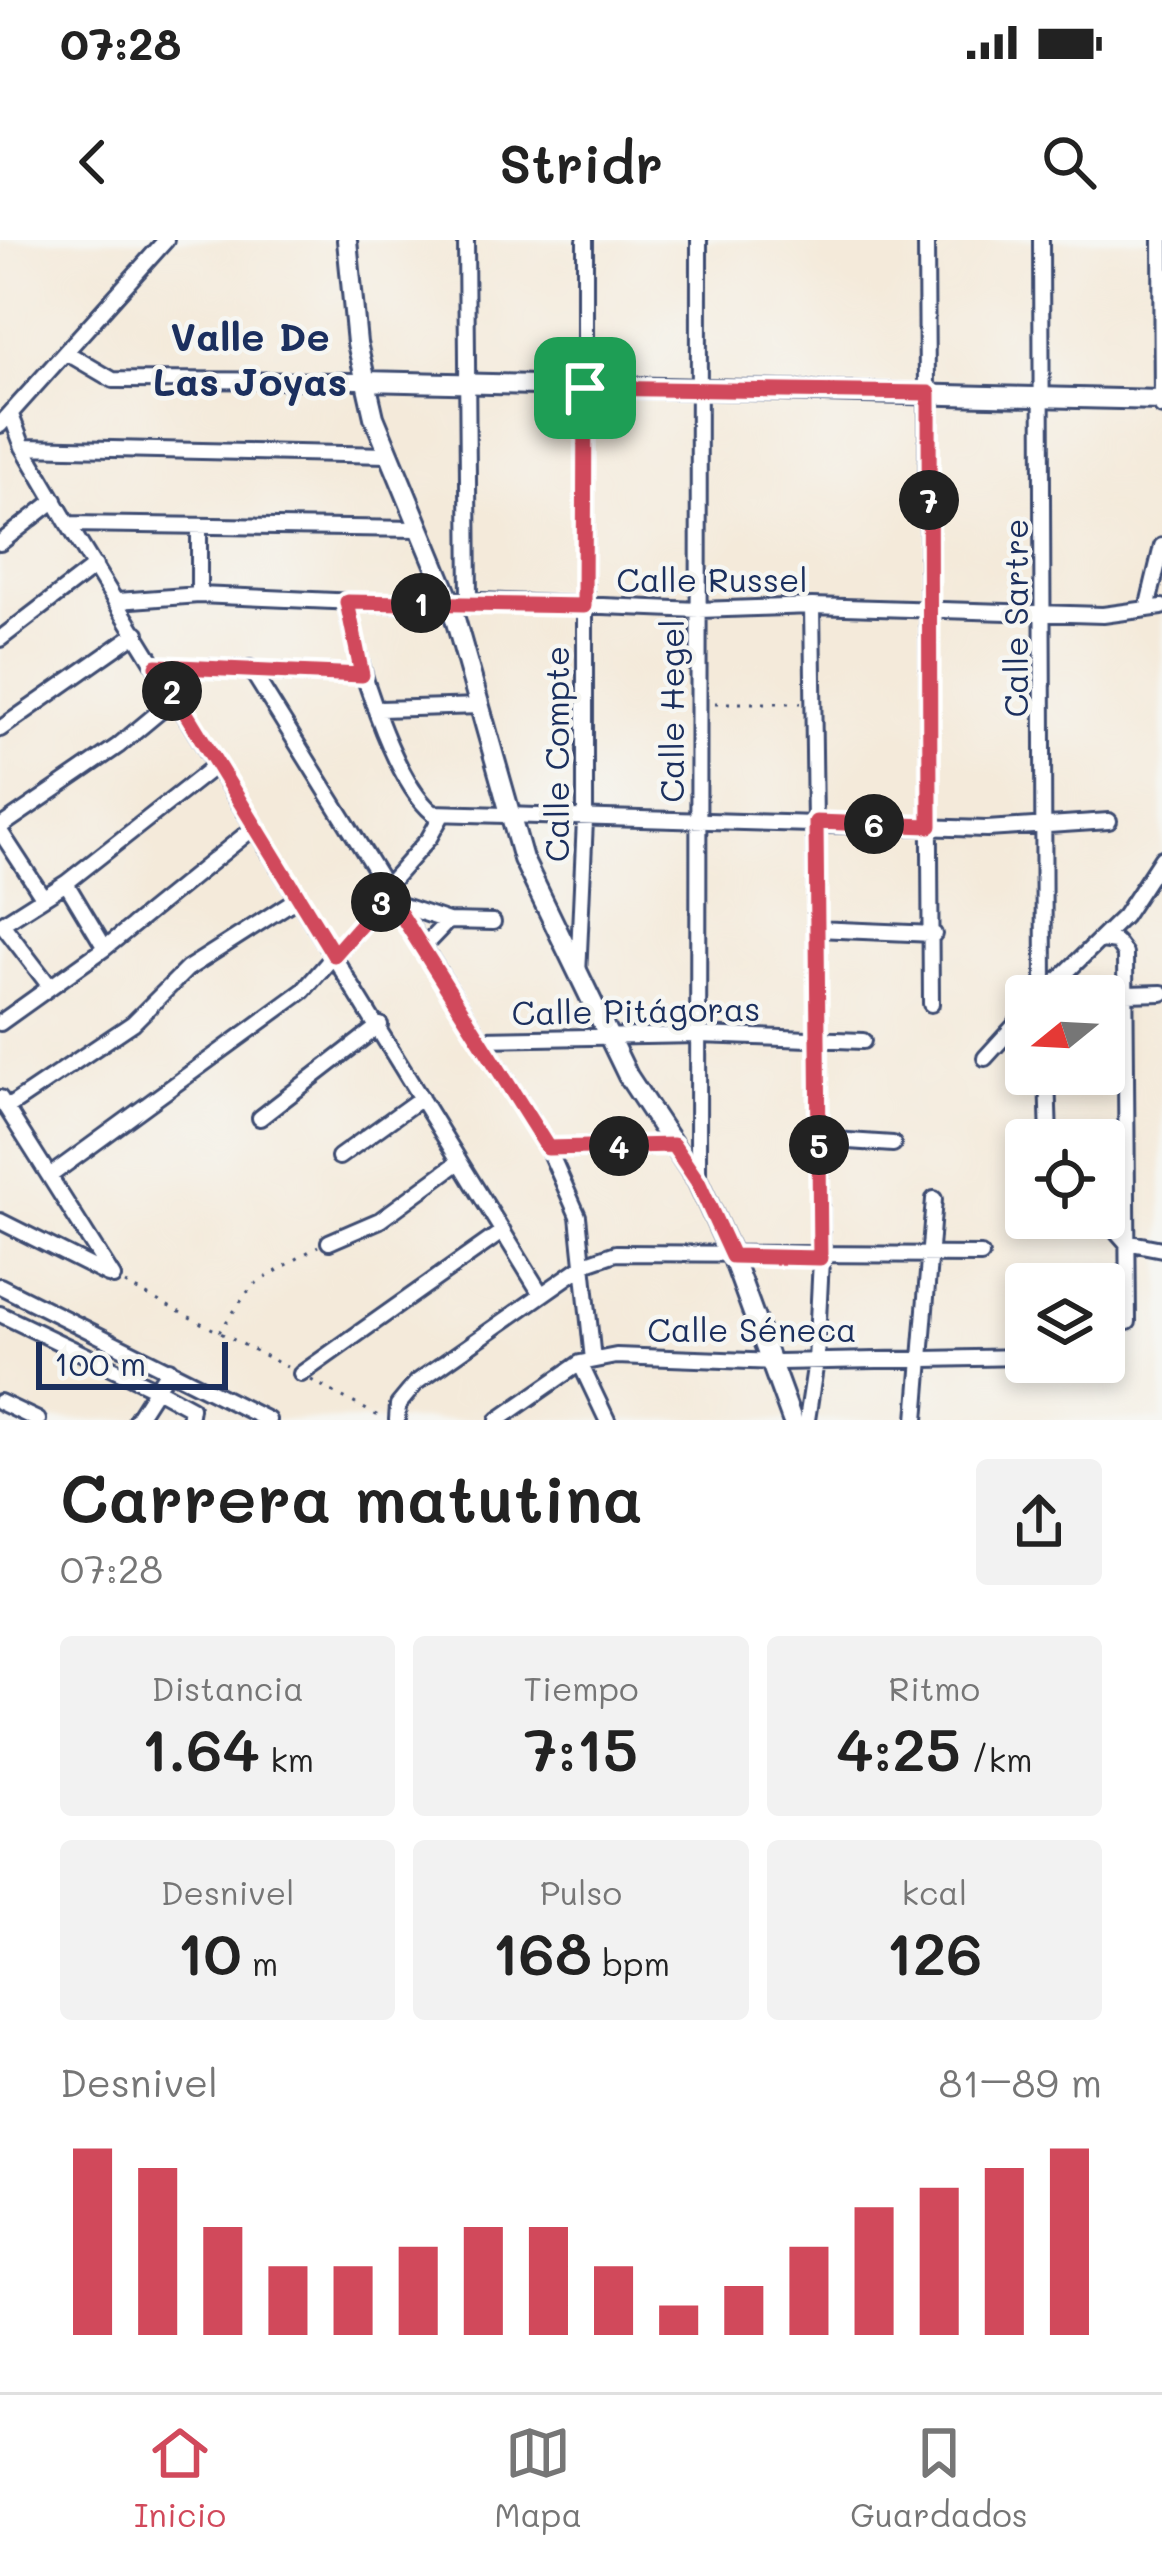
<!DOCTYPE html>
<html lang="es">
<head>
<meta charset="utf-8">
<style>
  :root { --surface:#fff; --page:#f2f2f2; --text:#222; --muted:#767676; --line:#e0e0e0; --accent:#d1495b }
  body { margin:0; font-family:Mali,sans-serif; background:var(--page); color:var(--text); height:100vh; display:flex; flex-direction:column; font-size:45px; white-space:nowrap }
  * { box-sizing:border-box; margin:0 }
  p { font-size:39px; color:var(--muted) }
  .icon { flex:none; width:66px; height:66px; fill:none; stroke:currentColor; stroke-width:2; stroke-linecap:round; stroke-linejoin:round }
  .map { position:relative; height:1180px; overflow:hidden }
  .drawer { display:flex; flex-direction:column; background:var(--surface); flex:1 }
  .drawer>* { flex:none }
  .needle { width:78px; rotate:252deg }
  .fabs { position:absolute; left:1005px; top:735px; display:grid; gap:24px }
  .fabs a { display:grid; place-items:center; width:120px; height:120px; border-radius:12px; background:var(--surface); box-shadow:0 6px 18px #0003; font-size:60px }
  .scale { position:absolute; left:36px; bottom:30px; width:192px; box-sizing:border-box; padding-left:12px; border:6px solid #1b2f5e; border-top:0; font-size:33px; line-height:42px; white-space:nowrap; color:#1b2f5e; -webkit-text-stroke:9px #f6f6f2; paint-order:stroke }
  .pin { position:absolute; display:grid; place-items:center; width:102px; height:102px; color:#fff; margin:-51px; border-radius:24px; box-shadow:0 6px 18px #0006 }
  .km { position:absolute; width:60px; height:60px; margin:-30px; border-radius:50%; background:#222; color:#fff; font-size:33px; line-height:60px; text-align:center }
  .round { display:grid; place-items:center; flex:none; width:126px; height:126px; border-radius:12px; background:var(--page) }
  .overview { display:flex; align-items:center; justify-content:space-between; height:204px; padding:0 60px }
  h1 { font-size:66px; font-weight:600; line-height:90px }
  .metrics { display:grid; grid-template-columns:repeat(3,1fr); gap:18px; height:204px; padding:12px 60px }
  .metrics div { display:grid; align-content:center; border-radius:12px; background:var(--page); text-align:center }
  .metrics b { font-size:60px; font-weight:600 }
  .metrics small { font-size:33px; font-weight:400 }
  .metrics p { font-size:33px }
  .chart { height:336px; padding:24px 60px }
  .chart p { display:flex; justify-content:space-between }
  .chart svg { width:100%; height:216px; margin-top:12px; stroke:var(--accent); stroke-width:6 }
  .status { display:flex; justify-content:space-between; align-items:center; height:84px; padding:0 60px; background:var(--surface); direction:ltr }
  .status svg { height:33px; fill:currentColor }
  header { display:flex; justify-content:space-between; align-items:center; height:156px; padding:0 60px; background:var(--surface); font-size:54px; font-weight:600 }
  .tab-bar { display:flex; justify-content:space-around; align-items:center; height:168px; border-top:3px solid var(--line); background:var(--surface); font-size:33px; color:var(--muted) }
  .tab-bar a { display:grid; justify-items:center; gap:6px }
  .tab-bar .on { color:var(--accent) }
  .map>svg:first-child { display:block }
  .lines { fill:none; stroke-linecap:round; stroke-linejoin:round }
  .minor-casing { stroke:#3c4b71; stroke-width:20 }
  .tertiary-casing { stroke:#3c4b71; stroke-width:24 }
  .path { stroke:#3c4b71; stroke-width:3; stroke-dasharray:3 9; stroke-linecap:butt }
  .minor { stroke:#fff; stroke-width:14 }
  .tertiary { stroke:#fff; stroke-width:18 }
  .route-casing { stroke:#fff; stroke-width:24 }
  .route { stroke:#d1495b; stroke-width:15 }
  .labels { text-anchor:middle; stroke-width:9; stroke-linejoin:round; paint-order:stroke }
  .street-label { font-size:33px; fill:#1b2f5e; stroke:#f6f6f2 }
  .quarter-label { font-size:39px; font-weight:bold; fill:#1b2f5e; stroke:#f6f6f2 }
</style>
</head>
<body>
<div class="status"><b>07:28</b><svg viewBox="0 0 49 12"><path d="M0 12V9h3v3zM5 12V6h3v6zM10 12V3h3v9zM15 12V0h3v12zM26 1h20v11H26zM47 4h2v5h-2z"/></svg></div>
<header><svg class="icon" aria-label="back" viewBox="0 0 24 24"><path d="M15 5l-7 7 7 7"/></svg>Stridr<svg class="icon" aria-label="search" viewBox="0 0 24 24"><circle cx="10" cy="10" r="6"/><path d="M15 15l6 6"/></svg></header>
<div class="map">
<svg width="1162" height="1180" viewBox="0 0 1162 1180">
  <rect width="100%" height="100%" fill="#f6f6f2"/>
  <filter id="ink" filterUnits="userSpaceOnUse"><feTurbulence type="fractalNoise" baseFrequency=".00833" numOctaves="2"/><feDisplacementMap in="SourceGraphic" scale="24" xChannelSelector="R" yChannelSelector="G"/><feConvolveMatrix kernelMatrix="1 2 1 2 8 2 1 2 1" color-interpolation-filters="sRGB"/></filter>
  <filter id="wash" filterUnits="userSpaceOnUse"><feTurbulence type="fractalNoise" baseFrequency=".004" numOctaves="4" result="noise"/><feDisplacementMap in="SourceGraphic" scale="48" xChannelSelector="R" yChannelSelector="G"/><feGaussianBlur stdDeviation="2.7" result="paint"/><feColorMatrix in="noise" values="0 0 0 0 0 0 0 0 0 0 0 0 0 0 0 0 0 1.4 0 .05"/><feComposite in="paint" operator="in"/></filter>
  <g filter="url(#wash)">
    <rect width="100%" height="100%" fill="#f4eada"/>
  </g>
  <g filter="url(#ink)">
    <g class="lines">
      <!-- minor casing -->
      <g class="minor-casing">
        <path id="minor" d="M466,0L469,361
          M926,0L931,764
          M1041,0L1044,756
          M1161,0L1162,167
          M67,113L113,140L364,141
          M11,175L23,207L68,284L541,1054
          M0,185L166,0
          M23,207L388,215
          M68,284L419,289
          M0,303L55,260
          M199,355V286
          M118,361L199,355L401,364L459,360L699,370L812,366L1103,375L1162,367
          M347,362C353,412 393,541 433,573L987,589L1109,581
          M1147,369L1162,306
          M0,399L95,326
          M157,426L361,435
          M250,428L548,908L578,976L593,1120
          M380,469L481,466
          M0,489L137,393
          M0,587L118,506L177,457
          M0,591L43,657
          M66,643L105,708
          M385,648L429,598L442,575
          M394,663L448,681L493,682
          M2,684L48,744
          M0,685L66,643L216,525
          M816,689L934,694
          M1101,700L1116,702L1125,714L1128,1082
          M422,708L448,681
          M578,735L585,580V0
          M1126,754L1162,753
          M1042,756L1124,676L1162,618
          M0,783L105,708L256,586
          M481,799L699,795L863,801
          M985,818L1026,773
          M1047,834L1049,900
          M0,858L113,1037
          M8,867L133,783L187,729L298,658
          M260,878L380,785
          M819,899L893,904
          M548,908L673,905
          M339,917L421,858
          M51,935L303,751L388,654
          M698,942L699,0
          M1104,977L1126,1002L1162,1009
          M0,981L108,1035
          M329,1002L380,980L459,922
          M0,1046L268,1180
          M0,1074L156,1149L136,1180
          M580,1123L607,1180
          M169,1129L156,1149L191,1168L189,1180
          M301,1134L503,991
          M0,1162L38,1180
          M397,1180L398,1165L417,1142L587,1023L616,1013L981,1015
          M498,1180L580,1123L616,1116L779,1122L1023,1117
          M807,1180L816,1121L821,1019L812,366
          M916,1180L934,959"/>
      </g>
      <!-- tertiary casing -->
      <g class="tertiary-casing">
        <path id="tertiary" d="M347,0L357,103L374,177L450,361L523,619L628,836L698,942L732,1016L792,1180
          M364,141L1162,160"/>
      </g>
      <!-- path -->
      <path class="path" d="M715,463H801
        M125,1044L287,1127
        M219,1092L252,1046L318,1006
        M311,1140L382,1178"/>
      <!-- minor -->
      <use href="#minor" class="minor"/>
      <!-- tertiary -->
      <use href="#tertiary" class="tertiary"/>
    </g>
  </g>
  <g class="lines" filter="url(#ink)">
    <!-- route casing -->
    <g class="route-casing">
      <path id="route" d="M585,148L929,153L930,586L816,582L820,1018L732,1016L698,942L673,905L548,908L388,654L334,715L157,426L362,435L347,362L584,366Z"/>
    </g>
    <!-- route -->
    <use href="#route" class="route"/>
  </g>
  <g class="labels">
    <!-- street labels -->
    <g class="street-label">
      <text x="712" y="352">Calle Russel</text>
      <text transform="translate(1016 378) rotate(-90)" y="12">Calle Sartre</text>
      <text transform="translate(672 471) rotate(-90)" y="12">Calle Hegel</text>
      <text transform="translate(557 514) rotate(-90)" y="12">Calle Compte</text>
      <text transform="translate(636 771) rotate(-1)" y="12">Calle Pitágoras</text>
      <text x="752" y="1102">Calle Séneca</text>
    </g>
    <!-- quarter labels -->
    <g class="quarter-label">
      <text x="250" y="111">Valle De<tspan x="250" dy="45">Las Joyas</tspan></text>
    </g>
  </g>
</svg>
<div class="fabs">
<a><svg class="needle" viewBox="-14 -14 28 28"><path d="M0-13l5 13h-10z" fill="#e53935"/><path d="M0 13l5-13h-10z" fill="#767676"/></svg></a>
<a><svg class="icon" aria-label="locate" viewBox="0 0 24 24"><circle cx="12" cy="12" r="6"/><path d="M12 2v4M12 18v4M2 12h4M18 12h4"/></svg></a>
<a><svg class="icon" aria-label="layers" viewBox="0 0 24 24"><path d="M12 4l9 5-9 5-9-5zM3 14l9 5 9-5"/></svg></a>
</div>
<div class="scale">100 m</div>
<div class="pin" style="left:585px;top:148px;background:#1e9e55"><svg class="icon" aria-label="arrive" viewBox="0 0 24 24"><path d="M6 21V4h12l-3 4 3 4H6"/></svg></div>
<b class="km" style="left:421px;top:363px">1</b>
<b class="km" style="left:172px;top:451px">2</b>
<b class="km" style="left:381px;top:662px">3</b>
<b class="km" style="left:619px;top:906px">4</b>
<b class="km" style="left:819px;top:905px">5</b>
<b class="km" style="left:874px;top:584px">6</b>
<b class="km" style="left:929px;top:260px">7</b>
</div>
<section class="drawer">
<div class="overview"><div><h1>Carrera matutina</h1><p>07:28</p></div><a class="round"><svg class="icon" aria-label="share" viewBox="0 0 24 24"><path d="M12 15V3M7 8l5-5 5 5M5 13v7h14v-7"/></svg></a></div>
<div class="metrics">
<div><p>Distancia</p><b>1.64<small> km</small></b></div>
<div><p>Tiempo</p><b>7:15</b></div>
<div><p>Ritmo</p><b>4:25<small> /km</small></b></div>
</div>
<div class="metrics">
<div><p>Desnivel</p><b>10<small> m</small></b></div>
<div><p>Pulso</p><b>168<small> bpm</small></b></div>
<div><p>kcal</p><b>126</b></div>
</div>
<div class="chart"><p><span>Desnivel</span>81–89 m</p>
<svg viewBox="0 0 160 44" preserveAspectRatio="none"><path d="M5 44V6M15 44V10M25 44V22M35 44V30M45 44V30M55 44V26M65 44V22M75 44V22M85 44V30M95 44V38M105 44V34M115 44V26M125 44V18M135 44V14M145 44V10M155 44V6"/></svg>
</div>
</section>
<nav class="tab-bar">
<a class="on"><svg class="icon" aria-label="home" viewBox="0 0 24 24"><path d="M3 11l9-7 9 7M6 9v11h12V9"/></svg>Inicio</a>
<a><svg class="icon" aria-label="map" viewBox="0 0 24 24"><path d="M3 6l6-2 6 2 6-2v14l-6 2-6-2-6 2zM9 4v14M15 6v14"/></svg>Mapa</a>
<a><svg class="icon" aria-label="saved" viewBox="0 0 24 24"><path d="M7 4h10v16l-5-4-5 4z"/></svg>Guardados</a>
</nav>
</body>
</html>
